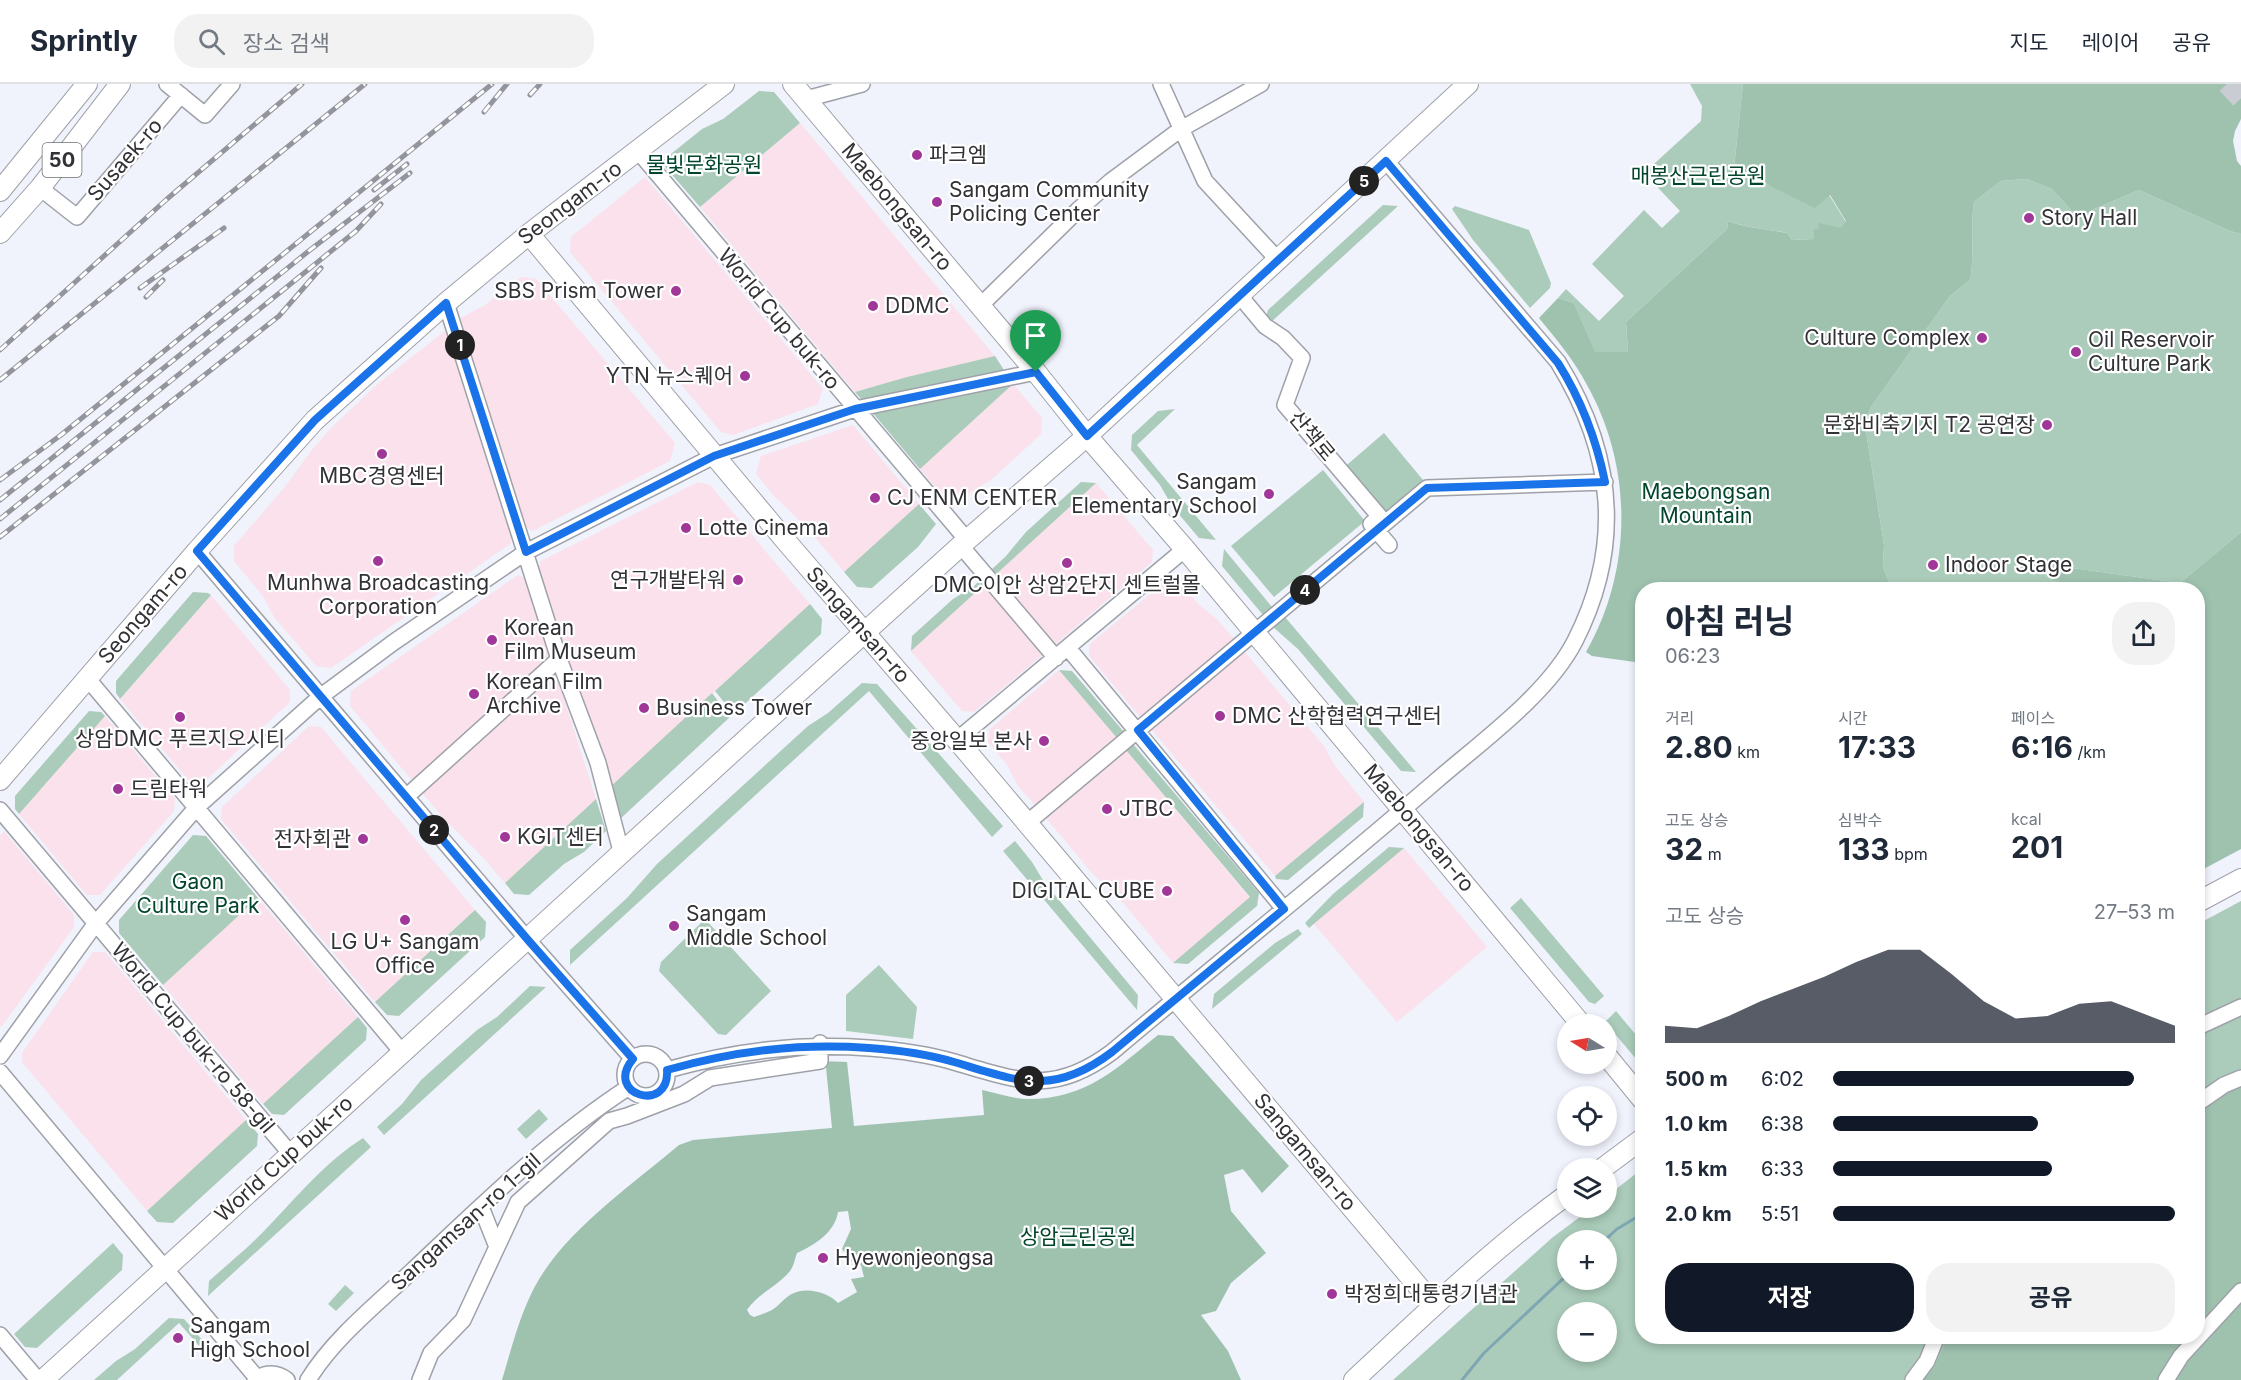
<!DOCTYPE html>
<html lang="ko">
<head>
<meta charset="utf-8">
<style>
  :root { --surface:#fff; --page:#f2f2f3; --text:#1f2937; --muted:#747a83; --line:#e0e1e3; --accent:#111827 }
  body { margin:0; font-family:Inter,"Noto Sans KR",sans-serif; background:var(--page); color:var(--text); height:100vh; display:flex; flex-direction:column; font-size:22px; white-space:nowrap }
  * { box-sizing:border-box; margin:0 }
  p { font-size:20px; color:var(--muted) }
  .icon { flex:none; width:33px; height:33px; fill:none; stroke:currentColor; stroke-width:2; stroke-linecap:round; stroke-linejoin:round }
  .map { position:relative; flex:1; overflow:hidden }
  .drawer { position:absolute; left:1635px; top:498px; width:570px; height:762px; display:flex; flex-direction:column; background:var(--surface); border-radius:24px; box-shadow:0 3px 9px #0003 }
  .drawer>* { flex:none }
  .needle { width:39px; rotate:281deg }
  .fabs { position:absolute; left:1557px; top:930px; display:grid; gap:12px }
  .fabs a { display:grid; place-items:center; width:60px; height:60px; border-radius:50%; background:var(--surface); box-shadow:0 3px 9px #0003; font-size:30px }
  .pin { position:absolute; display:grid; place-items:center; width:51px; height:51px; color:#fff; margin:-62px -26px; border-radius:50% 50% 50% 0; rotate:-45deg; box-shadow:0 0 6px #0007 }
  .pin .icon { rotate:45deg }
  .km { position:absolute; width:30px; height:30px; margin:-15px; border-radius:50%; background:#222; color:#fff; font-size:16px; line-height:30px; text-align:center }
  .round { display:grid; place-items:center; flex:none; width:63px; height:63px; border-radius:24px; background:var(--page) }
  .headline { display:flex; align-items:center; justify-content:space-between; height:102px; padding:0 30px }
  h1 { font-size:33px; font-weight:700; line-height:45px }
  .figures { display:grid; grid-template-columns:repeat(3,1fr); gap:9px; height:102px; padding:6px 30px }
  .figures div { display:grid; align-content:center }
  .figures b { font-size:30px; font-weight:700 }
  .figures small { font-size:16px; font-weight:400 }
  .figures p { font-size:16px }
  .chart { height:168px; padding:12px 30px }
  .chart p { display:flex; justify-content:space-between }
  .chart svg { width:100%; height:108px; margin-top:6px; fill:var(--accent); opacity:.7 }
  .primary-button { display:flex; gap:12px; margin-top:auto; padding:12px 30px }
  .primary-button a { flex:1; height:69px; border-radius:24px; background:var(--accent); color:#fff; font-size:24px; font-weight:700; line-height:69px; text-align:center }
  .primary-button a+a { background:var(--page); color:var(--text) }
  ul { padding:0 30px; list-style:none; font-size:20px }
  li { display:grid; grid-template-columns:96px 72px 1fr; align-items:center; height:45px }
  li i { height:15px; border-radius:8px; background:var(--accent) }
  header { display:flex; align-items:center; gap:36px; box-sizing:border-box; height:84px; padding:0 30px; background:var(--surface); border-bottom:2px solid var(--line) }
  header strong { font-size:28px }
  nav { display:flex; gap:33px; margin-inline-start:auto; font-size:21px }
  .search { width:420px; height:54px; background:var(--page); display:flex; align-items:center; gap:15px; box-sizing:border-box; padding:0 21px; border-radius:24px; color:var(--muted); font-size:22px }
  .map>svg:first-child { display:block }
  .commercial { fill:#fae1eb }
  .green { fill:#abccba; fill-rule:evenodd }
  .forest { fill:#9fc2af; fill-rule:evenodd }
  .lines { fill:none; stroke-linecap:round; stroke-linejoin:round }
  .stream { stroke:#7fa6b3; stroke-width:3 }
  .major-tunnel { stroke:#caccd4; stroke-width:20; stroke-dasharray:20 10; stroke-linecap:butt }
  .minor-casing { stroke:#9fa1a9; stroke-width:18 }
  .major-casing { stroke:#9fa1a9; stroke-width:22 }
  .minor { stroke:#fff; stroke-width:15 }
  .major { stroke:#fff; stroke-width:20 }
  .rail-casing { stroke:#94959c; stroke-width:5 }
  .rail { stroke:#fff; stroke-width:3; stroke-dasharray:9; stroke-linecap:butt }
  .route-casing { stroke:#fff; stroke-width:12 }
  .route { stroke:#1a73e8; stroke-width:8 }
  .poi-dot { fill:#a03798; stroke:#fff; stroke-width:2 }
  .labels { text-anchor:middle; stroke-width:4.5; stroke-linejoin:round; paint-order:stroke }
  .shield { fill:#fff; stroke:#707072; stroke-width:1.5 }
  .shield-label { font-size:20px; font-weight:bold; fill:#323236 }
  .poi-label { font-size:21px; fill:#323236; stroke:#fff; text-anchor:start }
  .street-label { font-size:21px; fill:#323236; stroke:#fff }
  .park-label { font-size:21px; fill:#01452c; stroke:#fff }
</style>
</head>
<body>
<header>
<strong>Sprintly</strong>
<div class="search"><svg class="icon" aria-label="search" viewBox="0 0 24 24"><circle cx="10" cy="10" r="6"/><path d="M15 15l6 6"/></svg>장소 검색</div>
<nav><a>지도</a><a>레이어</a><a>공유</a></nav>
</header>
<div class="map">
<svg width="2241" height="1296" viewBox="0 0 2241 1296">
  <rect width="100%" height="100%" fill="#f0f2fc"/>
  <!-- commercial -->
  <path class="commercial" d="M800,39L995,272L907,293L855,308L700,123Z
    M645,93L823,305L818,320L733,351L721,348L570,168L571,153Z
    M521,193L536,195L675,359L670,377L533,447L526,444L459,235L485,221Z
    M446,246L512,453L510,460L331,584L316,582L274,533L263,512L234,477V462L284,404L311,367L330,345L380,298Z
    M1013,300L1042,334L1041,350L991,396L971,408L953,424L920,385Z
    M853,341L919,420L844,488L808,445L775,413L756,390L761,372Z
    M698,398L710,401L810,520L609,704L538,484L541,477Z
    M1096,399L1153,466L1152,478L1052,563L993,493Z
    M518,491L525,494L596,715L505,799L478,768L445,736L350,622L351,607Z
    M1167,496L1179,497L1198,520L1217,535L1234,555L1141,634L1089,572L1090,560Z
    M986,499L1045,569L974,628L962,627L911,567Z
    M211,511L290,606V618L203,699L190,698L120,615Z
    M1244,567L1324,662L1335,682L1364,718L1275,792L1151,645Z
    M1059,586L1117,654L1036,722L1018,702L1007,681L988,658L989,646Z
    M105,632L175,715L174,727L100,811H87L19,730Z
    M309,642L321,643L475,826L375,918L221,735L222,723Z
    M1126,666L1250,814L1173,879L1124,820L1091,788L1046,734Z
    M4,747L74,831V843L2,942L0,943V752Z
    M1404,764L1487,863L1397,938L1314,840Z
    M258,814L358,933L263,1020L163,901Z
    M93,868H105L246,1036L147,1127L22,978V969Z"/>
  <!-- green -->
  <path class="green" d="M1690,0H1743L1734,83H1743L1770,102L1829,111L1846,138L1841,145L1820,141L1818,145H1814V155L1792,156L1787,149C1767,145 1747,144 1728,137L1727,145L1626,238L1628,268L1595,269L1574,219L1558,214L1566,205L1599,237L1624,212L1592,180L1644,126L1662,144L1680,127L1644,89L1701,37L1702,22Z
    M759,7L774,8L800,39L700,123L661,78L702,45L723,35Z
    M2026,95L2052,105L2080,136L2092,126L2139,106L2230,147L2241,150V448L2180,499L2058,482L2064,500L2063,505H1892L1883,483L1884,461L1866,347V335L1871,323L1950,212L1970,196C1975,170 1970,144 1974,118L2001,97Z
    M1383,121L1398,122L1269,240L1266,233L1268,226Z
    M1455,122L1529,146L1551,199L1550,204L1530,224L1473,156L1452,125Z
    M995,272L1013,300L920,385L855,308L907,293Z
    M1175,325L1137,361L1216,456L1199,454L1172,422L1160,401L1131,366L1132,351L1158,327Z
    M1384,349L1423,396L1380,433L1341,386Z
    M1323,386L1365,437L1274,513L1231,462Z
    M1081,398L1096,399L993,493L989,488L1006,472L1026,448Z
    M919,420L936,440L918,463L872,504L857,503L844,488Z
    M1224,465L1272,523L1263,531L1222,482Z
    M982,494L986,499L911,567L912,552L953,515L973,503Z
    M193,508L208,509L211,511L120,615L116,609V597Z
    M810,520L822,535L821,550L735,629H733L715,607Z
    M1285,533L1416,688L1401,687L1298,565L1273,543Z
    M1059,586L1072,587L1124,648L1117,654Z
    M862,599L877,600L1003,742L992,753L869,607L570,881V866L627,814L657,780L808,642L828,629Z
    M712,609L730,633L619,736L609,704Z
    M89,627L101,628L105,632L19,730L15,725V712Z
    M1133,660L1259,809L1257,822L1188,880L1173,879L1250,813L1126,666Z
    M596,715L606,747L584,768L564,780L529,811L514,810L505,799Z
    M1364,718L1363,733L1288,796L1276,795L1275,792Z
    M193,751L206,752L258,814L163,901L119,849V836Z
    M1015,757L1032,778L1044,798L1138,911L1137,926L1003,767Z
    M1389,763L1404,764L1309,844L1305,839L1333,810Z
    M1521,814L1604,912L1595,920L1589,918L1510,824Z
    M2241,817V1296H1393L1553,1153L1592,1124H1606L1607,1112L1642,1085V1252H2198V840ZM1568,1156H1606V1196H1568ZM1568,1228H1606V1268H1568Z
    M475,826L486,838L485,853L399,932L387,931L375,918Z
    M705,835L771,907L726,951L718,950L659,887L661,878Z
    M1298,845L1302,850L1212,925L1214,910L1275,859Z
    M879,881L917,923L913,955L846,947V911Z
    M530,902L546,903L384,1051L377,1043L402,1020L421,996L477,946L497,933Z
    M1616,927L1642,958V982L1605,938Z
    M358,933L367,944L366,956L284,1031L272,1030L263,1020Z
    M539,1025L548,1035L526,1055L517,1045Z
    M246,1036L258,1050L257,1062L173,1139L157,1138L147,1127Z
    M363,1054L371,1063L208,1212L209,1197C228,1180 248,1164 265,1146C296,1114 325,1078 363,1054Z
    M113,1159L123,1171L122,1186L37,1264L25,1263L14,1250Z
    M345,1201L354,1209L336,1227L328,1220Z
    M169,1234L184,1235L211,1266L206,1270L179,1239L117,1296H94L116,1277L135,1265Z"/>
  <!-- forest -->
  <path class="forest" d="M1743,0H2241V35L2235,47L2233,57L2237,77L2241,82V150L2230,147L2139,106L2092,126L2080,136L2052,105L2026,95L2001,97L1974,118C1970,144 1975,170 1970,196L1950,212L1871,323L1866,335V347L1884,461L1883,483L1892,505L1642,506V579L1592,572L1586,568C1633,486 1633,383 1587,301C1574,276 1556,255 1539,234L1558,214L1574,219L1595,268H1628L1626,238L1727,145L1728,137C1746,144 1767,145 1787,149L1792,156L1814,155V145H1818L1819,139L1841,144L1846,137L1830,111L1815,124L1770,102L1743,83H1734Z
    M2241,448V765L2198,788V506L2063,505L2064,500L2051,495L2058,482L2180,499Z
    M1158,951L1173,952L1289,1082L1262,1109L1243,1085L1224,1091L1231,1127L1266,1169L1231,1199L1216,1227L1201,1231L1228,1267L1241,1296H502C512,1263 520,1228 538,1197C569,1144 632,1101 679,1061L693,1056L832,1044L826,983L820,977L847,978L854,1042L984,1031L982,1006C996,1009 1013,1015 1028,1015C1086,1015 1116,985 1158,951ZM848,1127L851,1145L842,1165L855,1182L861,1181L864,1193L851,1195L857,1208L838,1219C827,1207 804,1202 790,1211C783,1215 779,1222 772,1226C766,1229 760,1231 754,1233L750,1231L747,1226C757,1210 778,1202 790,1187C794,1182 795,1174 797,1169C815,1161 835,1148 838,1128Z
    M2241,1001V1296H1922L1934,1284L1948,1253L2198,1252V1027L2227,1006Z"/>
  <g class="lines">
    <!-- stream -->
    <path class="stream" d="M1605,1156L1617,1145L1642,1130
      M1462,1296L1484,1269L1568,1190"/>
    <!-- major-tunnel -->
    <path class="major-tunnel" d="M2227,0L2241,15"/>
    <!-- minor casing -->
    <g class="minor-casing">
      <path id="minor" d="M167,0L205,31L232,0
        M1161,0L1205,97L1279,177
        M806,15L862,0
        M638,67L967,456
        M40,104L77,133L181,11
        M1240,212L1265,242L1283,254L1302,274L1285,321L1380,433L1371,440L1389,461
        M446,219L559,575L598,679L622,771
        M980,222L1078,126L1111,97L1181,45L1261,0
        M961,462L1056,574
        M197,467L528,856L633,975
        M1068,564L1284,825
        M87,594L402,968
        M957,656L1185,465
        M406,713L559,575
        M0,726L290,1069
        M1027,739L1427,404L1605,398
        M2198,943L2241,923
        M625 991a21 21 0 1 1 42 0a21 21 0 1 1-42 0Z
        M0,972L96,839L197,723L320,613L394,558L526,468L714,372L855,325L1036,288
        M667,986C735,967 798,959 869,964C897,966 927,970 954,978C1019,997 1053,1012 1112,968C1220,877 1330,789 1436,697C1481,658 1548,610 1575,557C1624,461 1614,369 1558,278L1386,77
        M0,988L257,1294
        M2198,1019L2224,1001L2241,994
        M497,1163L518,1118L609,1037L627,1032L684,1010L710,994L820,977V959
        M0,1251L38,1296
        M255,1296C265,1288 277,1288 287,1296
        M308,1296C334,1254 376,1221 412,1187C481,1122 549,1055 629,1003
        M420,1296L431,1269L463,1236L497,1163L481,1123
        M1913,1296L1927,1277L1937,1252
        M2166,1296L2181,1272L2241,1207"/>
    </g>
    <!-- major casing -->
    <g class="major-casing">
      <path id="major" d="M793,0L1036,288L1087,352L1185,465L1581,940
        M0,107L87,0
        M0,149L40,104L120,0
        M529,150L785,456L957,656L1434,1221
        M0,696L197,467L315,336L446,219L529,150L724,0
        M2198,818L2241,795
        M1606,971L1642,1015
        M1603,1084L1642,1055
        M43,1296L762,641L967,456L1087,352L1468,0
        M1354,1296C1423,1232 1491,1166 1568,1110"/>
    </g>
    <!-- minor -->
    <use href="#minor" class="minor"/>
    <!-- major -->
    <use href="#major" class="major"/>
    <!-- rail casing -->
    <g class="rail-casing">
      <path id="rail" d="M530,11L540,0
        M484,28L507,0
        M374,106L407,80
        M140,204L224,144
        M146,213L163,196
        M0,266L167,115L302,0
        M0,296L365,0
        M0,396L61,351L492,0
        M0,416L310,166L410,89
        M0,435L356,147L381,120
        M0,453L279,232L321,184"/>
    </g>
    <!-- rail -->
    <use href="#rail" class="rail"/>
  </g>
  <g class="lines">
    <!-- route casing -->
    <g class="route-casing">
      <path id="route" d="M1386,77L1558,279C1582,317 1596,354 1605,398L1427,404L1138,646L1284,825L1112,968C1053,1013 1018,997 954,978C927,970 897,966 869,964C798,959 735,967 667,986C670,1030 603,1011 633,975L528,856L197,467L315,336L446,219L526,468L714,372L855,325L1036,288L1087,352Z"/>
    </g>
    <!-- route -->
    <use href="#route" class="route"/>
  </g>
  <!-- markers -->
  <g class="poi-dot">
    <circle cx="917" cy="71" r="6"/>
    <circle cx="937" cy="118" r="6"/>
    <circle cx="2029" cy="134" r="6"/>
    <circle cx="676" cy="207" r="6"/>
    <circle cx="873" cy="222" r="6"/>
    <circle cx="1982" cy="254" r="6"/>
    <circle cx="2076" cy="268" r="6"/>
    <circle cx="745" cy="292" r="6"/>
    <circle cx="2047" cy="341" r="6"/>
    <circle cx="382" cy="370" r="6"/>
    <circle cx="1269" cy="410" r="6"/>
    <circle cx="875" cy="414" r="6"/>
    <circle cx="686" cy="444" r="6"/>
    <circle cx="378" cy="477" r="6"/>
    <circle cx="1067" cy="479" r="6"/>
    <circle cx="1933" cy="481" r="6"/>
    <circle cx="738" cy="496" r="6"/>
    <circle cx="492" cy="556" r="6"/>
    <circle cx="474" cy="610" r="6"/>
    <circle cx="644" cy="624" r="6"/>
    <circle cx="1220" cy="632" r="6"/>
    <circle cx="180" cy="633" r="6"/>
    <circle cx="1044" cy="657" r="6"/>
    <circle cx="118" cy="705" r="6"/>
    <circle cx="1107" cy="725" r="6"/>
    <circle cx="505" cy="753" r="6"/>
    <circle cx="363" cy="755" r="6"/>
    <circle cx="1167" cy="807" r="6"/>
    <circle cx="405" cy="836" r="6"/>
    <circle cx="674" cy="842" r="6"/>
    <circle cx="823" cy="1174" r="6"/>
    <circle cx="1332" cy="1210" r="6"/>
    <circle cx="178" cy="1254" r="6"/>
  </g>
  <g class="labels">
    <!-- shield labels -->
    <rect class="shield" x="42.5" y="59" width="39" height="34" rx="4.5"/>
    <g class="shield-label">
      <text x="62" y="83">50</text>
    </g>
    <!-- poi labels -->
    <g class="poi-label">
      <text x="929" y="78">파크엠</text>
      <text x="949" y="113">Sangam Community<tspan x="949" dy="24">Policing Center</tspan></text>
      <text x="2041" y="141">Story Hall</text>
      <text x="664" y="214" text-anchor="end">SBS Prism Tower</text>
      <text x="885" y="229">DDMC</text>
      <text x="1970" y="261" text-anchor="end">Culture Complex</text>
      <text x="2088" y="263">Oil Reservoir<tspan x="2088" dy="24">Culture Park</tspan></text>
      <text x="733" y="299" text-anchor="end">YTN 뉴스퀘어</text>
      <text x="2035" y="348" text-anchor="end">문화비축기지 T2 공연장</text>
      <text x="382" y="399" text-anchor="middle">MBC경영센터</text>
      <text x="1257" y="405" text-anchor="end">Sangam<tspan x="1257" dy="24">Elementary School</tspan></text>
      <text x="887" y="421">CJ ENM CENTER</text>
      <text x="698" y="451">Lotte Cinema</text>
      <text x="1945" y="488">Indoor Stage</text>
      <text x="726" y="503" text-anchor="end">연구개발타워</text>
      <text x="378" y="506" text-anchor="middle">Munhwa Broadcasting<tspan x="378" dy="24">Corporation</tspan></text>
      <text x="1067" y="508" text-anchor="middle">DMC이안 상암2단지 센트럴몰</text>
      <text x="504" y="551">Korean<tspan x="504" dy="24">Film Museum</tspan></text>
      <text x="486" y="605">Korean Film<tspan x="486" dy="24">Archive</tspan></text>
      <text x="656" y="631">Business Tower</text>
      <text x="1232" y="639">DMC 산학협력연구센터</text>
      <text x="180" y="662" text-anchor="middle">상암DMC 푸르지오시티</text>
      <text x="1032" y="664" text-anchor="end">중앙일보 본사</text>
      <text x="130" y="712">드림타워</text>
      <text x="1119" y="732">JTBC</text>
      <text x="517" y="760">KGIT센터</text>
      <text x="351" y="762" text-anchor="end">전자회관</text>
      <text x="1155" y="814" text-anchor="end">DIGITAL CUBE</text>
      <text x="686" y="837">Sangam<tspan x="686" dy="24">Middle School</tspan></text>
      <text x="405" y="865" text-anchor="middle">LG U+ Sangam<tspan x="405" dy="24">Office</tspan></text>
      <text x="835" y="1181">Hyewonjeongsa</text>
      <text x="1344" y="1217">박정희대통령기념관</text>
      <text x="190" y="1249">Sangam<tspan x="190" dy="24">High School</tspan></text>
    </g>
    <!-- street labels -->
    <g class="street-label">
      <text transform="translate(125 76) rotate(-49)" y="7">Susaek-ro</text>
      <text transform="translate(570 119) rotate(-37)" y="7">Seongam-ro</text>
      <text transform="translate(897 123) rotate(50)" y="7">Maebongsan-ro</text>
      <text transform="translate(779 235) rotate(50)" y="7">World Cup buk-ro</text>
      <text transform="translate(1312 352) rotate(50)" y="7">산책로</text>
      <text transform="translate(143 530) rotate(-49)" y="7">Seongam-ro</text>
      <text transform="translate(858 541) rotate(49)" y="7">Sangamsan-ro</text>
      <text transform="translate(1419 744) rotate(50)" y="7">Maebongsan-ro</text>
      <text transform="translate(193 954) rotate(50)" y="7">World Cup buk-ro 58-gil</text>
      <text transform="translate(1305 1068) rotate(50)" y="7">Sangamsan-ro</text>
      <text transform="translate(284 1075) rotate(-42)" y="7">World Cup buk-ro</text>
      <text transform="translate(466 1138) rotate(-42)" y="7">Sangamsan-ro 1-gil</text>
    </g>
    <!-- park labels -->
    <g class="park-label">
      <text x="704" y="88">물빛문화공원</text>
      <text x="1698" y="99">매봉산근린공원</text>
      <text x="1706" y="415">Maebongsan<tspan x="1706" dy="24">Mountain</tspan></text>
      <text x="198" y="805">Gaon<tspan x="198" dy="24">Culture Park</tspan></text>
      <text x="1078" y="1160">상암근린공원</text>
    </g>
  </g>
</svg>
<div class="fabs">
<a><svg class="needle" viewBox="-14 -14 28 28"><path d="M0-13l5 13h-10z" fill="#e53935"/><path d="M0 13l5-13h-10z" fill="#747a83"/></svg></a>
<a><svg class="icon" aria-label="locate" viewBox="0 0 24 24"><circle cx="12" cy="12" r="6"/><path d="M12 2v4M12 18v4M2 12h4M18 12h4"/></svg></a>
<a><svg class="icon" aria-label="layers" viewBox="0 0 24 24"><path d="M12 4l9 5-9 5-9-5zM3 14l9 5 9-5"/></svg></a>
<a>+</a>
<a>−</a>
</div>
<div class="pin" style="left:1036px;top:288px;background:#1e9e55"><svg class="icon" aria-label="arrive" viewBox="0 0 24 24"><path d="M6 21V4h12l-3 4 3 4H6"/></svg></div>
<b class="km" style="left:460px;top:261px">1</b>
<b class="km" style="left:434px;top:746px">2</b>
<b class="km" style="left:1029px;top:997px">3</b>
<b class="km" style="left:1305px;top:506px">4</b>
<b class="km" style="left:1364px;top:97px">5</b>
<section class="drawer">
<div class="headline"><div><h1>아침 러닝</h1><p>06:23</p></div><a class="round"><svg class="icon" aria-label="share" viewBox="0 0 24 24"><path d="M12 15V3M7 8l5-5 5 5M5 13v7h14v-7"/></svg></a></div>
<div class="figures">
<div><p>거리</p><b>2.80<small> km</small></b></div>
<div><p>시간</p><b>17:33</b></div>
<div><p>페이스</p><b>6:16<small> /km</small></b></div>
</div>
<div class="figures">
<div><p>고도 상승</p><b>32<small> m</small></b></div>
<div><p>심박수</p><b>133<small> bpm</small></b></div>
<div><p>kcal</p><b>201</b></div>
</div>
<div class="chart"><p><span>고도 상승</span>27–53 m</p>
<svg viewBox="0 0 160 44" preserveAspectRatio="none"><path d="M0 44V37L10 38L20 33L30 27L40 22L50 17L60 11L70 6L80 6L90 16L100 27L110 34L120 33L130 28L140 27L150 32L160 37V44z"/></svg>
</div>
<ul>
<li><b>500 m</b>6:02<i style="width:88%"></i></li>
<li><b>1.0 km</b>6:38<i style="width:60%"></i></li>
<li><b>1.5 km</b>6:33<i style="width:64%"></i></li>
<li><b>2.0 km</b>5:51<i style="width:100%"></i></li>
</ul>
<div class="primary-button"><a>저장</a><a>공유</a></div>
</section>
</div>
</body>
</html>
